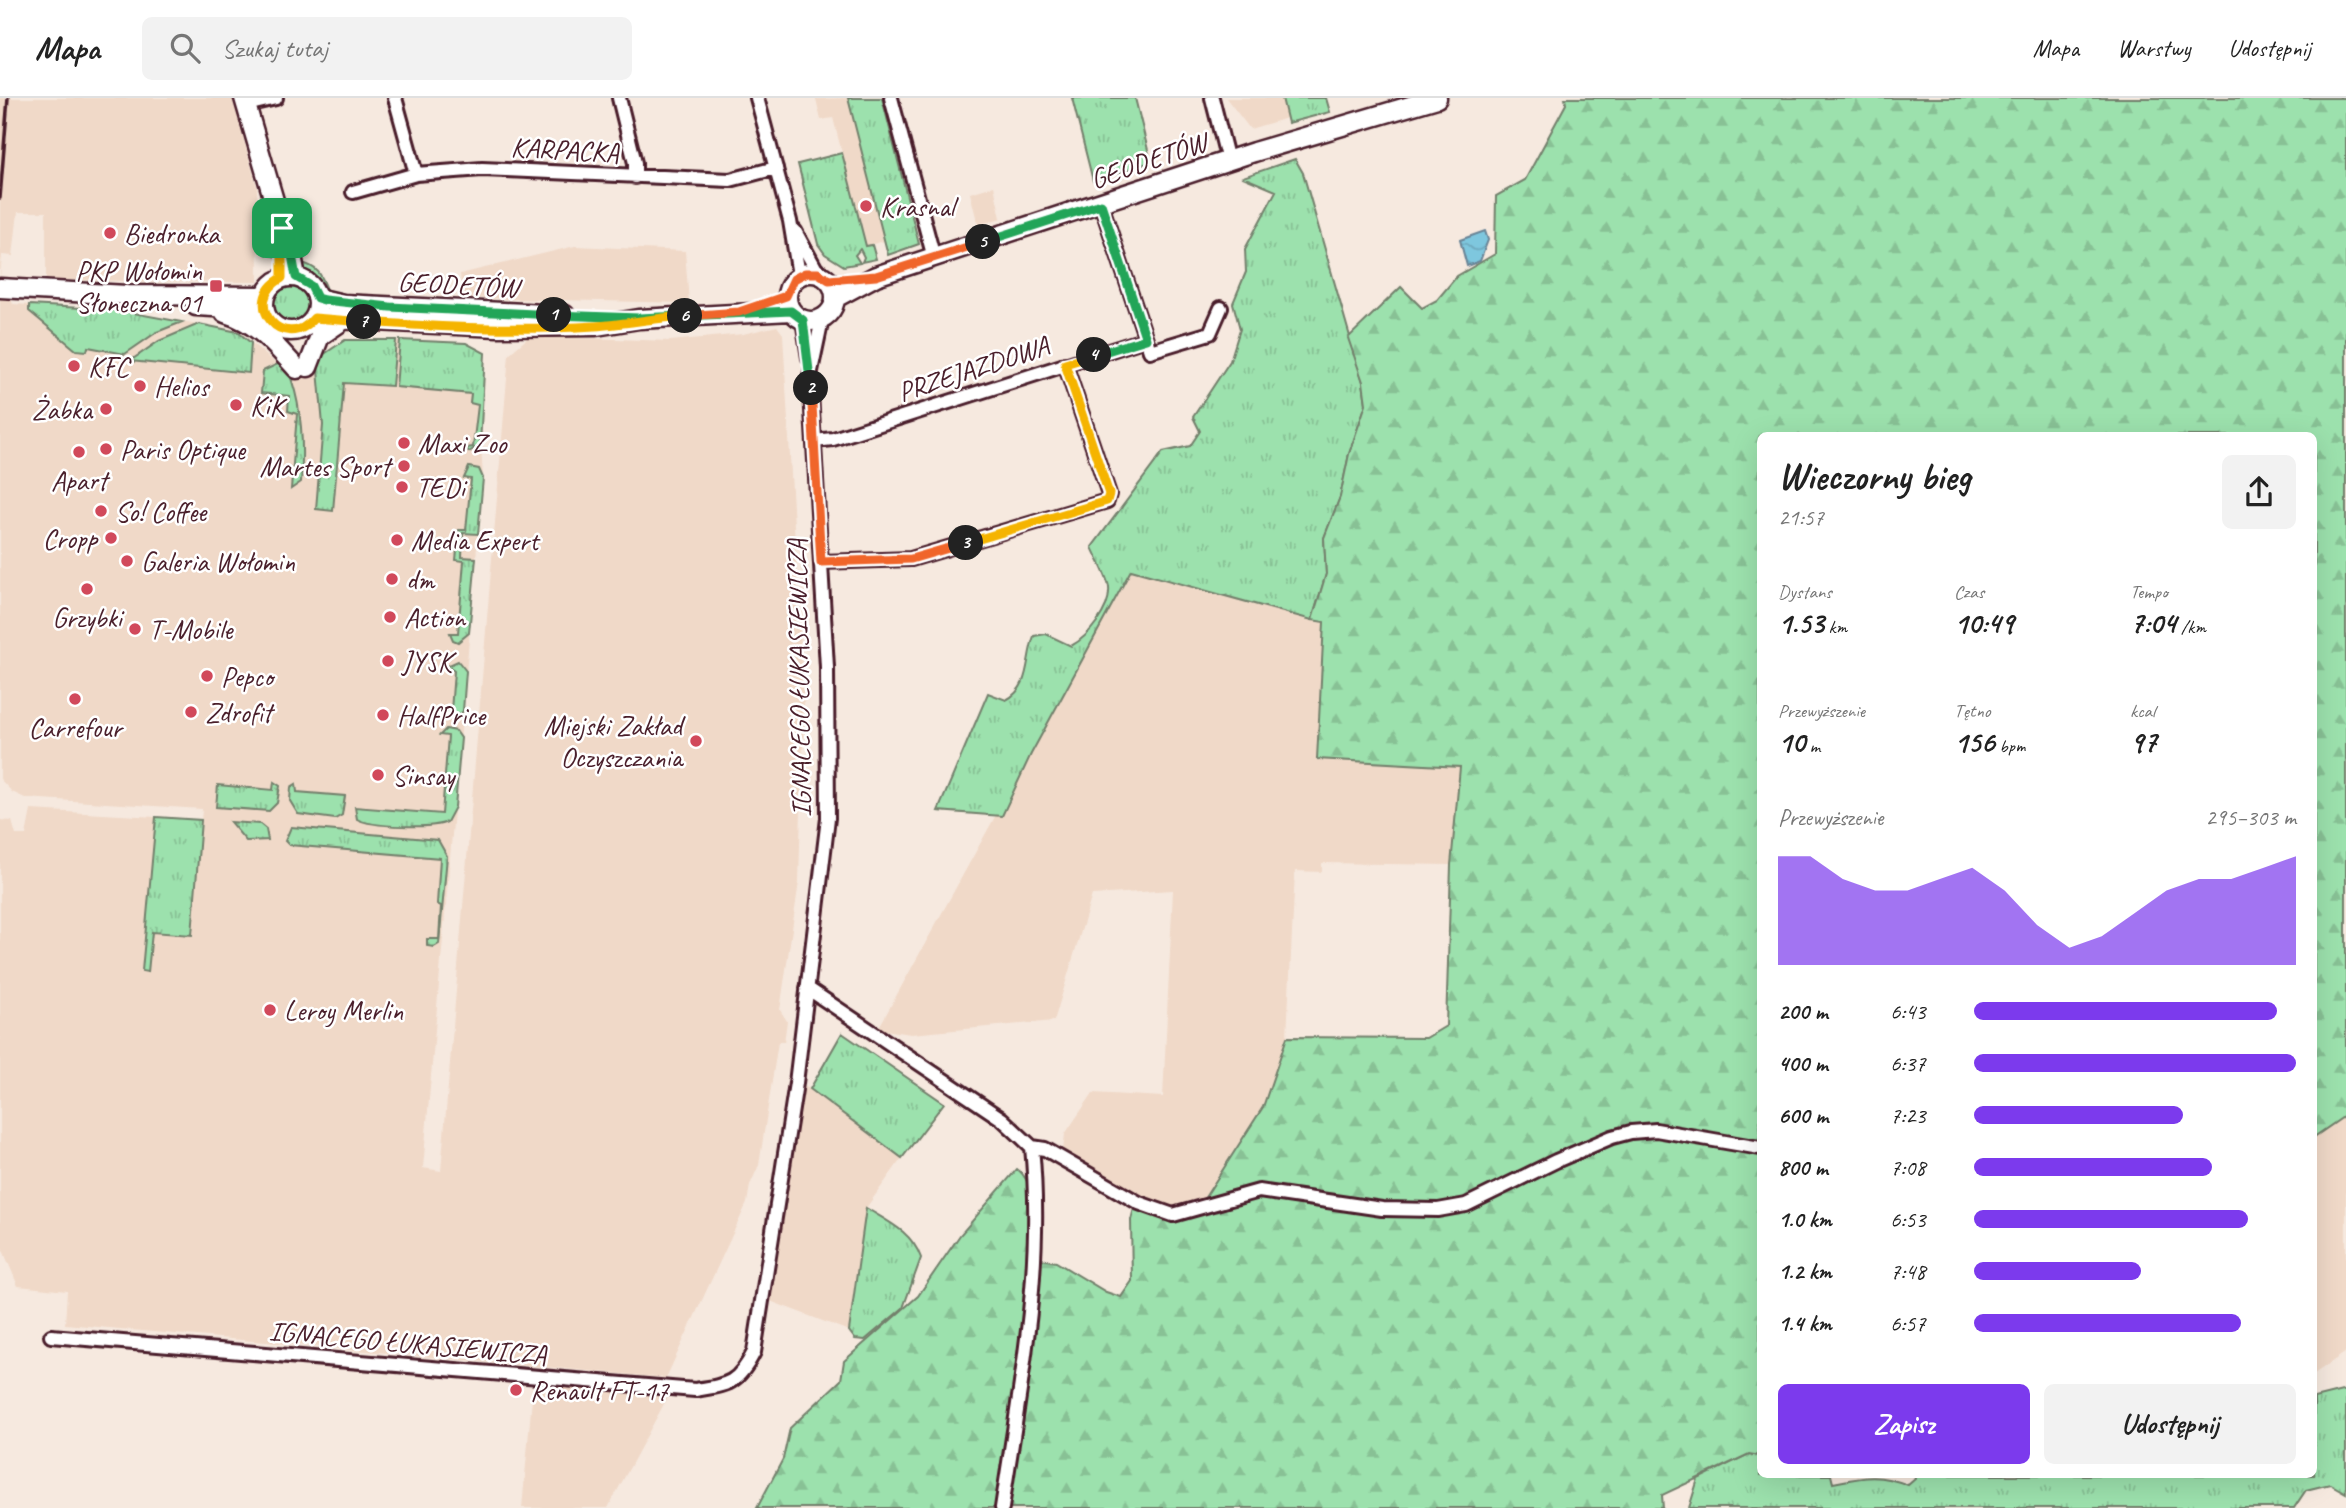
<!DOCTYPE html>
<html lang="pl">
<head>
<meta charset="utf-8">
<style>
  :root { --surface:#fff; --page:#f2f2f2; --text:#222; --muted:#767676; --line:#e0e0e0; --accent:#7c3aed }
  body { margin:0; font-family:Caveat,sans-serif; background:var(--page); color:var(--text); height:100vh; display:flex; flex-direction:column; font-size:26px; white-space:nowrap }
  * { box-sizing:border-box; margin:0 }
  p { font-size:23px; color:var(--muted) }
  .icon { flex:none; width:38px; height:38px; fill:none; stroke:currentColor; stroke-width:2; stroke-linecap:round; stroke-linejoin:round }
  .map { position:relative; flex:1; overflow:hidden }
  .sheet { position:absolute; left:1757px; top:334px; width:560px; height:1046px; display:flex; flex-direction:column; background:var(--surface); border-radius:10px; box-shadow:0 7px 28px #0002 }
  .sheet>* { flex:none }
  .pin { position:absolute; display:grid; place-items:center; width:60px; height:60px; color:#fff; margin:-30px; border-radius:14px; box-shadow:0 4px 10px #0006 }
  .km { position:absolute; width:35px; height:35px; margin:-18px; border-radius:50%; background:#222; color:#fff; font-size:19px; line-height:35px; text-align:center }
  .round { display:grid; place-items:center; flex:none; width:74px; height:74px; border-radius:10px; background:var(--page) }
  .summary { display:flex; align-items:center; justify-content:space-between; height:119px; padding:0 21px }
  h1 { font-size:38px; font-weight:800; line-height:52px }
  .figures { display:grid; grid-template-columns:repeat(3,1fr); gap:10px; height:119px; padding:7px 21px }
  .figures div { display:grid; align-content:center }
  .figures b { font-size:30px; font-weight:800 }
  .figures small { font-size:19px; font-weight:400 }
  .figures p { font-size:19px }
  .chart { height:196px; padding:14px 21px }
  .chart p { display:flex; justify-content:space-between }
  .chart svg { width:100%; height:126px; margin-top:7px; fill:var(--accent); opacity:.7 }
  .primary-button { display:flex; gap:14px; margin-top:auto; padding:14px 21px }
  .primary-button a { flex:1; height:80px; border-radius:10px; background:var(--accent); color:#fff; font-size:28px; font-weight:800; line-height:80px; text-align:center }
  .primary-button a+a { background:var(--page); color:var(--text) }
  ul { padding:0 21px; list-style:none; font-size:23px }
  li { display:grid; grid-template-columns:112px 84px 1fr; align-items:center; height:52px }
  li i { height:18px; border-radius:9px; background:var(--accent) }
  header { display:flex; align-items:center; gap:42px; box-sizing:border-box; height:98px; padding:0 35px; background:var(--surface); border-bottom:2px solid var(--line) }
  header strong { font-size:33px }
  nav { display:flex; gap:38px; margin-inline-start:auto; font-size:24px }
  .search { width:490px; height:63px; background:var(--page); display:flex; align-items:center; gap:18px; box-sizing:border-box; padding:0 24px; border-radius:10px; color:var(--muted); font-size:26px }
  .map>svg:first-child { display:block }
  .built { fill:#f0d9c8 }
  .grass { fill:url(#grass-tufts); stroke:#73806c; stroke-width:2 }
  .forest { fill:url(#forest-firs); stroke:#73806c; stroke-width:2 }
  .water { fill:url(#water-waves); stroke:#698496; stroke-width:2 }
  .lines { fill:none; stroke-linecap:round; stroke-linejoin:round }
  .street-casing { stroke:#4a1f2b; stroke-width:18 }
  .secondary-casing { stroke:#4a1f2b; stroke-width:23 }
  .street { stroke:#fff; stroke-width:12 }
  .secondary { stroke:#fff; stroke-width:18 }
  .rail { stroke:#4a1f2b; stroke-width:3.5 }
  .split-1-casing { stroke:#fff; stroke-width:14 }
  .split-2-casing { stroke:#fff; stroke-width:14 }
  .split-3-casing { stroke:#fff; stroke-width:14 }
  .split-4-casing { stroke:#fff; stroke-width:14 }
  .split-5-casing { stroke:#fff; stroke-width:14 }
  .split-6-casing { stroke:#fff; stroke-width:14 }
  .split-7-casing { stroke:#fff; stroke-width:14 }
  .split-8-casing { stroke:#fff; stroke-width:14 }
  .split-1 { stroke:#22a559; stroke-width:9 }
  .split-2 { stroke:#22a559; stroke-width:9 }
  .split-3 { stroke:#f0652b; stroke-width:9 }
  .split-4 { stroke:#f5b400; stroke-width:9 }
  .split-5 { stroke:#22a559; stroke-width:9 }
  .split-6 { stroke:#f0652b; stroke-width:9 }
  .split-7 { stroke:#f5b400; stroke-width:9 }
  .split-8 { stroke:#f5b400; stroke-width:9 }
  .poi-dot { fill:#d1495b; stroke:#fff; stroke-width:2.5 }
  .labels { text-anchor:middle; stroke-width:5; stroke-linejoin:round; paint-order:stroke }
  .street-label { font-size:28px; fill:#4a1f2b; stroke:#fff }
  .poi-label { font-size:28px; fill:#4a1f2b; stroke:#fff; text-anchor:start }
</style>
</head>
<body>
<header>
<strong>Mapa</strong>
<div class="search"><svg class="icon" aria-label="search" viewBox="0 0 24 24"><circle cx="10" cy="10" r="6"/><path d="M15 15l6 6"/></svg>Szukaj tutaj</div>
<nav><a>Mapa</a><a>Warstwy</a><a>Udostępnij</a></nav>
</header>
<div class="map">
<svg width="2346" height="1410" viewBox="0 0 2346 1410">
  <defs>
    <pattern id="grass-tufts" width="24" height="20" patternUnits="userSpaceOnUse" patternTransform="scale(1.75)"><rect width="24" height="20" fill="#9ce1ad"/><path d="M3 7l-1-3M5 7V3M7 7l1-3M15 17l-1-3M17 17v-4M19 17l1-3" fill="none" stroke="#88c195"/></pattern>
    <pattern id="forest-firs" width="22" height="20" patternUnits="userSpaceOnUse" patternTransform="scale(1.75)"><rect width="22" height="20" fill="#9ce1ad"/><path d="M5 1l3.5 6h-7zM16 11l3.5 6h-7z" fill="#88c195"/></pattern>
    <pattern id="water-waves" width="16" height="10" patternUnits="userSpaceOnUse" patternTransform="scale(1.75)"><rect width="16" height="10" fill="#7ec7de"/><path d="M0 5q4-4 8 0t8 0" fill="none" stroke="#6eaabf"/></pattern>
  </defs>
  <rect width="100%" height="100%" fill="#f6e9df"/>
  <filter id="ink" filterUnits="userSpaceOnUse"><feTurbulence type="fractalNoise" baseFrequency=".0143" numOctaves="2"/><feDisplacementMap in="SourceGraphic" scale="14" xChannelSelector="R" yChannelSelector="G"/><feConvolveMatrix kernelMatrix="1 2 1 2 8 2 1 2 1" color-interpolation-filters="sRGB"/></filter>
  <g filter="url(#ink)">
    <!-- built -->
    <path class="built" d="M0,0H232L257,89L258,184L46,182V114H18L13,158L2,157L0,180Z
      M848,0L884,143L866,148L833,20L821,22L816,1Z
      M1226,0H1282L1287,20L1250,31Z
      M994,88L1001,120L978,127L970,95Z
      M575,148L685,153L689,205L462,200L460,176Z
      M0,197L10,198L13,206L117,212L238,233L275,265L321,261L332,249L349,241L466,245L485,255L481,347L483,380L423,1070L441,1073L509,256L530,238L670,243L743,236L777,228L783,236L804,602L799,784L780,912L787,923L784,944H778L759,1067L750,1087L747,1105L666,1280L65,1226L67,1193L18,1188L0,1145V722L12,723L16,737H26L31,712L156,719L142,873L148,874L152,834L192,836L202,711L25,700L12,694L0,681Z
      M1131,472L1324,523L1317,661L1460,669L1451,767L1322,765V774L1295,773L1287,939L1263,1009L1204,1101L1179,1112L1168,1111L1137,1099L1063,1052L1065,1036L1093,995L1163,999L1173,792L1092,797L1054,923L911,936L878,931Z
      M796,985L810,991L902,1060L866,1110L849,1233L762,1200Z
      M2346,1017V1254L2314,1276V1039Z
      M534,1279L673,1289L608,1410H522Z"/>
    <!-- grass -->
    <path class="grass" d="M848,0H882L919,146L888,157Z
      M1072,0H1135L1151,64L1093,83Z
      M1282,0H1326L1330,14L1288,25Z
      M842,55L866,148L872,147L876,161L862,164L864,159L860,151L855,157L860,165L844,168L825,156L818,146L798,66Z
      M1295,61L1303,75L1363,284L1366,306L1349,356L1340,399L1324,440L1326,476L1312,522L1131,472L1031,656L1002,718L938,713L988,595L1006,602C1031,589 1025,562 1034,538L1046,536L1071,548C1088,539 1111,511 1109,490C1109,482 1096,459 1092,449L1163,354L1190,348L1200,333L1193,319L1230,263L1240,231L1233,205L1246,174L1245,151L1276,93L1243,79Z
      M266,128L275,137L276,159L266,156Z
      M299,164C319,169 321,176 328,194L325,195Z
      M274 206a17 17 0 1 1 34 0a17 17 0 1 1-34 0Z
      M29,207L117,212L182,224L157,234L125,256L88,249L87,253L76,252L29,213Z
      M199,226L238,234L251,245L249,275L130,263L159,243Z
      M345,242H396L392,288L344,285L333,413L316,411L323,327L317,261Z
      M400,242L466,245L485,255L480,347L469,354L466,350L473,349L478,307L470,305L471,296L396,289Z
      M284,263C302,300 304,344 301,384L291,391L297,316L288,313L289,298L261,295L263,273Z
      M469,369L479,371L483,380L478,436L463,435L462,459L476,460L469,535L458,544L453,542L450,535H458L464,463L456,462L459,432H466L471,381L464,380Z
      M458,563L466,573L463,613L457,620H448L443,613H451L454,573L447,568Z
      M446,631L456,633L461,640L455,709L447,724C432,731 371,729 357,721L355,709L442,716L448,638L440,637Z
      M274,684L280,688L277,705L269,713L216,709L218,687L273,692Z
      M296,686L297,694L345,698L342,717L335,721L298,716L290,703L291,689Z
      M156,719L201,722L192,837L152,834L148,874L142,873Z
      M230,724L260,726L266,731L268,742L246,743Z
      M291,729L438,742L447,758L439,846L434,849L427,848V841H439L441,808L437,806L440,760L289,747L285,743Z
      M842,935L944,1005L902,1060L810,991Z
      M866,1110C889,1124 912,1134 921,1160L903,1210L865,1242L855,1241L849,1233Z
      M2346,1292V1395L2330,1386L2306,1392L2294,1410H1689L1698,1381L1749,1356L1760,1358V1377H1831L1833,1385C1864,1379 1877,1375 1908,1387L1915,1381L1914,1377H2314V1300Z"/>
    <!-- forest -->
    <path class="forest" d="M1565,0H2346V1017L2314,1039V338H1760V1358L1749,1356L1662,1397L1663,1410H757L783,1361L790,1330L841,1282L844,1263L918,1198L960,1137L1017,1071C1040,1087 1028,1133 1027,1158L1056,1164L1106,1194L1121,1199L1132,1183L1131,1122L1137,1099L1168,1111L1179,1112L1204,1101L1263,1009L1287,939L1426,940L1446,928L1451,767L1460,669L1317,661L1324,524L1312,522L1326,476L1324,440L1340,399L1349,356L1366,306L1363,284L1348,240L1401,189L1422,210L1437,202L1457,178L1495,156L1496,98L1525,82L1566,6Z"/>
    <!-- water -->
    <path class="water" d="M1485,133L1488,142L1480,163L1467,168L1460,142Z"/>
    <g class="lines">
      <!-- street casing -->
      <g class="street-casing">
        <path id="street" d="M395,0L416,76
          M619,0L635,65V79
          M757,0L790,123L799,177
          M891,0L934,160
          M1212,0L1228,63
          M246,7L276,0
          M353,94L416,76L482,71L730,82L776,70
          M1101,106L1150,253L1210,235L1221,210
          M795,133L818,175
          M803,222L809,260
          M814,343L833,341L1146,241
          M821,464L911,461L1107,403L1109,396L1065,266
          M807,890L1002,1021L1032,1049C1044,1171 1020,1290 1002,1410
          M1032,1049L1045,1051L1139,1105L1173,1117L1259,1093L1382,1111L1438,1112L1466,1107L1556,1063L1612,1039L1631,1034L1656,1032L1760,1050
          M51,1238L695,1292C728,1287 738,1286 754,1254L796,985L828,720L827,569L810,278L822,221"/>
      </g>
      <!-- secondary casing -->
      <g class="secondary-casing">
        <path id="secondary" d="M244,0L282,130L289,141L296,179
          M787 199a24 24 0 1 1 48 0a24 24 0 1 1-48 0Z
          M264 206a27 27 0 1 1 54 0a27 27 0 1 1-54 0Z
          M0,190L127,197L265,198
          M317,200L343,206L565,217
          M835,200L876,178L1254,54L1437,0
          M196,208L265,212
          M225,215C258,225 274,246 297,271
          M314,220L498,229L596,228L639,221L791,213
          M308,269L320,238L342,223"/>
      </g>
      <!-- street -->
      <use href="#street" class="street"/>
      <!-- secondary -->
      <use href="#secondary" class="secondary"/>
      <!-- rail -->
      <path class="rail" d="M0,100L8,0"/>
    </g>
  </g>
  <g class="lines" filter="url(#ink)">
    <!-- split-1 casing -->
    <g class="split-1-casing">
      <path id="split-1" d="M282,130L289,141L296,179L311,188L317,200L324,202L390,209L554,217"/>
    </g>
    <!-- split-2 casing -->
    <g class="split-2-casing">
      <path id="split-2" d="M554,217L639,220L791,213L803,222L811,290"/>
    </g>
    <!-- split-3 casing -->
    <g class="split-3-casing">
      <path id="split-3" d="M811,290L821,464L911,461L966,445"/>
    </g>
    <!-- split-4 casing -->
    <g class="split-4-casing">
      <path id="split-4" d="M966,445L1107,403L1109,396L1065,266L1094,257"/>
    </g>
    <!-- split-5 casing -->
    <g class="split-5-casing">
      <path id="split-5" d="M983,144L1101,106L1146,241L1094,257"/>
    </g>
    <!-- split-6 casing -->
    <g class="split-6-casing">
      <path id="split-6" d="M685,218L739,214L786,198L794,181L805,175H818L829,182L876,178L983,144"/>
    </g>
    <!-- split-7 casing -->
    <g class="split-7-casing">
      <path id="split-7" d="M364,224C440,229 519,233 595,228C625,226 654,220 685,218"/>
    </g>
    <!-- split-8 casing -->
    <g class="split-8-casing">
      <path id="split-8" d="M282,130V180C239,204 284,257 314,220L364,224"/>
    </g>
    <!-- split-1 -->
    <use href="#split-1" class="split-1"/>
    <!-- split-2 -->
    <use href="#split-2" class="split-2"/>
    <!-- split-3 -->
    <use href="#split-3" class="split-3"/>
    <!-- split-4 -->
    <use href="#split-4" class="split-4"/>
    <!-- split-5 -->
    <use href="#split-5" class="split-5"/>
    <!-- split-6 -->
    <use href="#split-6" class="split-6"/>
    <!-- split-7 -->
    <use href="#split-7" class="split-7"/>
    <!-- split-8 -->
    <use href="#split-8" class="split-8"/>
  </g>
  <!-- markers -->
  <g class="poi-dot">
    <circle cx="866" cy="108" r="7"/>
    <circle cx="110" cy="135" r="7"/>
    <rect x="209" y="181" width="14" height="14" rx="3.5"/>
    <circle cx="74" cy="268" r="7"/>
    <circle cx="140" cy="288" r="7"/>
    <circle cx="236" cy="307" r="7"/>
    <circle cx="106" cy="311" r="7"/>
    <circle cx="404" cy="345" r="7"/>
    <circle cx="106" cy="351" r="7"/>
    <circle cx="79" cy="354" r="7"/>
    <circle cx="404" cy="368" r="7"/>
    <circle cx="402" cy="389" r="7"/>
    <circle cx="101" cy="413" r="7"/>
    <circle cx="111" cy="440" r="7"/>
    <circle cx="397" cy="442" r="7"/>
    <circle cx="127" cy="463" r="7"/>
    <circle cx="392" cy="481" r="7"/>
    <circle cx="87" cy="491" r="7"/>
    <circle cx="390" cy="519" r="7"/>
    <circle cx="135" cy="531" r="7"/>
    <circle cx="388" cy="563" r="7"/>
    <circle cx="207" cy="578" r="7"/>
    <circle cx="75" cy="601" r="7"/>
    <circle cx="191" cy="614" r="7"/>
    <circle cx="383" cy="617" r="7"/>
    <circle cx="696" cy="643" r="7"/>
    <circle cx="378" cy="677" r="7"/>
    <circle cx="270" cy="912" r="7"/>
    <circle cx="516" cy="1292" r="7"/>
  </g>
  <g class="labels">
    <!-- street labels -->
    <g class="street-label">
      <text transform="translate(565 51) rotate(3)" y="10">KARPACKA</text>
      <text transform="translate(1148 62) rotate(-19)" y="10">GEODETÓW</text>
      <text transform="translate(458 186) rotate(3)" y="10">GEODETÓW</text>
      <text transform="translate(973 270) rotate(-18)" y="10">PRZEJAZDOWA</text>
      <text transform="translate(798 580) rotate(-91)" y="10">IGNACEGO ŁUKASIEWICZA</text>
      <text transform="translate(408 1244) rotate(5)" y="10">IGNACEGO ŁUKASIEWICZA</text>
    </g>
    <!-- poi labels -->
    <g class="poi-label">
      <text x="880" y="118">Krasnal</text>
      <text x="124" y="145">Biedronka</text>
      <text x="202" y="182" text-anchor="end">PKP Wołomin<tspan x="202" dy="32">Słoneczna 01</tspan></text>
      <text x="88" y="278">KFC</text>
      <text x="154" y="298">Helios</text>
      <text x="250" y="317">KiK</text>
      <text x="92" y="321" text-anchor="end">Żabka</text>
      <text x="418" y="355">Maxi Zoo</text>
      <text x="120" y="361">Paris Optique</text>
      <text x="390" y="378" text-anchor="end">Martes Sport</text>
      <text x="79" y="392" text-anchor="middle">Apart</text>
      <text x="416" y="399">TEDi</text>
      <text x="115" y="423">So! Coffee</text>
      <text x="97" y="450" text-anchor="end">Cropp</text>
      <text x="411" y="452">Media Expert</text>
      <text x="141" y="473">Galeria Wołomin</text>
      <text x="406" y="491">dm</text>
      <text x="87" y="529" text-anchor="middle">Grzybki</text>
      <text x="404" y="529">Action</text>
      <text x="149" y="541">T-Mobile</text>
      <text x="402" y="573">JYSK</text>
      <text x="221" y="588">Pepco</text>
      <text x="205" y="624">Zdrofit</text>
      <text x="397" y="627">HalfPrice</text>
      <text x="682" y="637" text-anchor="end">Miejski Zakład<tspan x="682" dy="32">Oczyszczania</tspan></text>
      <text x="75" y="639" text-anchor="middle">Carrefour</text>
      <text x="392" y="687">Sinsay</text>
      <text x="284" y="922">Leroy Merlin</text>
      <text x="530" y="1302">Renault FT-17</text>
    </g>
  </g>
</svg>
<div class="pin" style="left:282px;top:130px;background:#1e9e55"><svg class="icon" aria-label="arrive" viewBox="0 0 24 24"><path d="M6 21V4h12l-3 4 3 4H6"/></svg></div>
<b class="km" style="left:554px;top:217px">1</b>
<b class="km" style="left:811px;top:290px">2</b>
<b class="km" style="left:966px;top:445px">3</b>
<b class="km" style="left:1094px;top:257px">4</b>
<b class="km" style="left:983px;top:144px">5</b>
<b class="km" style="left:685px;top:218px">6</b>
<b class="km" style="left:364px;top:224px">7</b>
<section class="sheet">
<div class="summary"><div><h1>Wieczorny bieg</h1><p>21:57</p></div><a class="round"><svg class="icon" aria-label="share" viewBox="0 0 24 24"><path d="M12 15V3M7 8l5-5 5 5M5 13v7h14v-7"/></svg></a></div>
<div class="figures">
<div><p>Dystans</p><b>1.53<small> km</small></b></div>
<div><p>Czas</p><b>10:49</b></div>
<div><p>Tempo</p><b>7:04<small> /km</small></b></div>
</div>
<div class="figures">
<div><p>Przewyższenie</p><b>10<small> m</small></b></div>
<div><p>Tętno</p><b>156<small> bpm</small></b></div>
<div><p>kcal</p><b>97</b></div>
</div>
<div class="chart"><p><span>Przewyższenie</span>295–303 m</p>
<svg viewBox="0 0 160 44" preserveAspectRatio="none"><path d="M0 44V6L10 6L20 14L30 18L40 18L50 14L60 10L70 18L80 30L90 38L100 34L110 26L120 18L130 14L140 14L150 10L160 6V44z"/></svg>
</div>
<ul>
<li><b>200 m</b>6:43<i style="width:94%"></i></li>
<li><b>400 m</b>6:37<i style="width:100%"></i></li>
<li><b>600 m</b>7:23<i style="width:65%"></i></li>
<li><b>800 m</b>7:08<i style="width:74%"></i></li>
<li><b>1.0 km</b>6:53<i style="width:85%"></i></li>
<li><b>1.2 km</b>7:48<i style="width:52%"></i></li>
<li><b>1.4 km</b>6:57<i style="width:83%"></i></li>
</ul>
<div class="primary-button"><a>Zapisz</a><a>Udostępnij</a></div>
</section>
</div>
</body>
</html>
